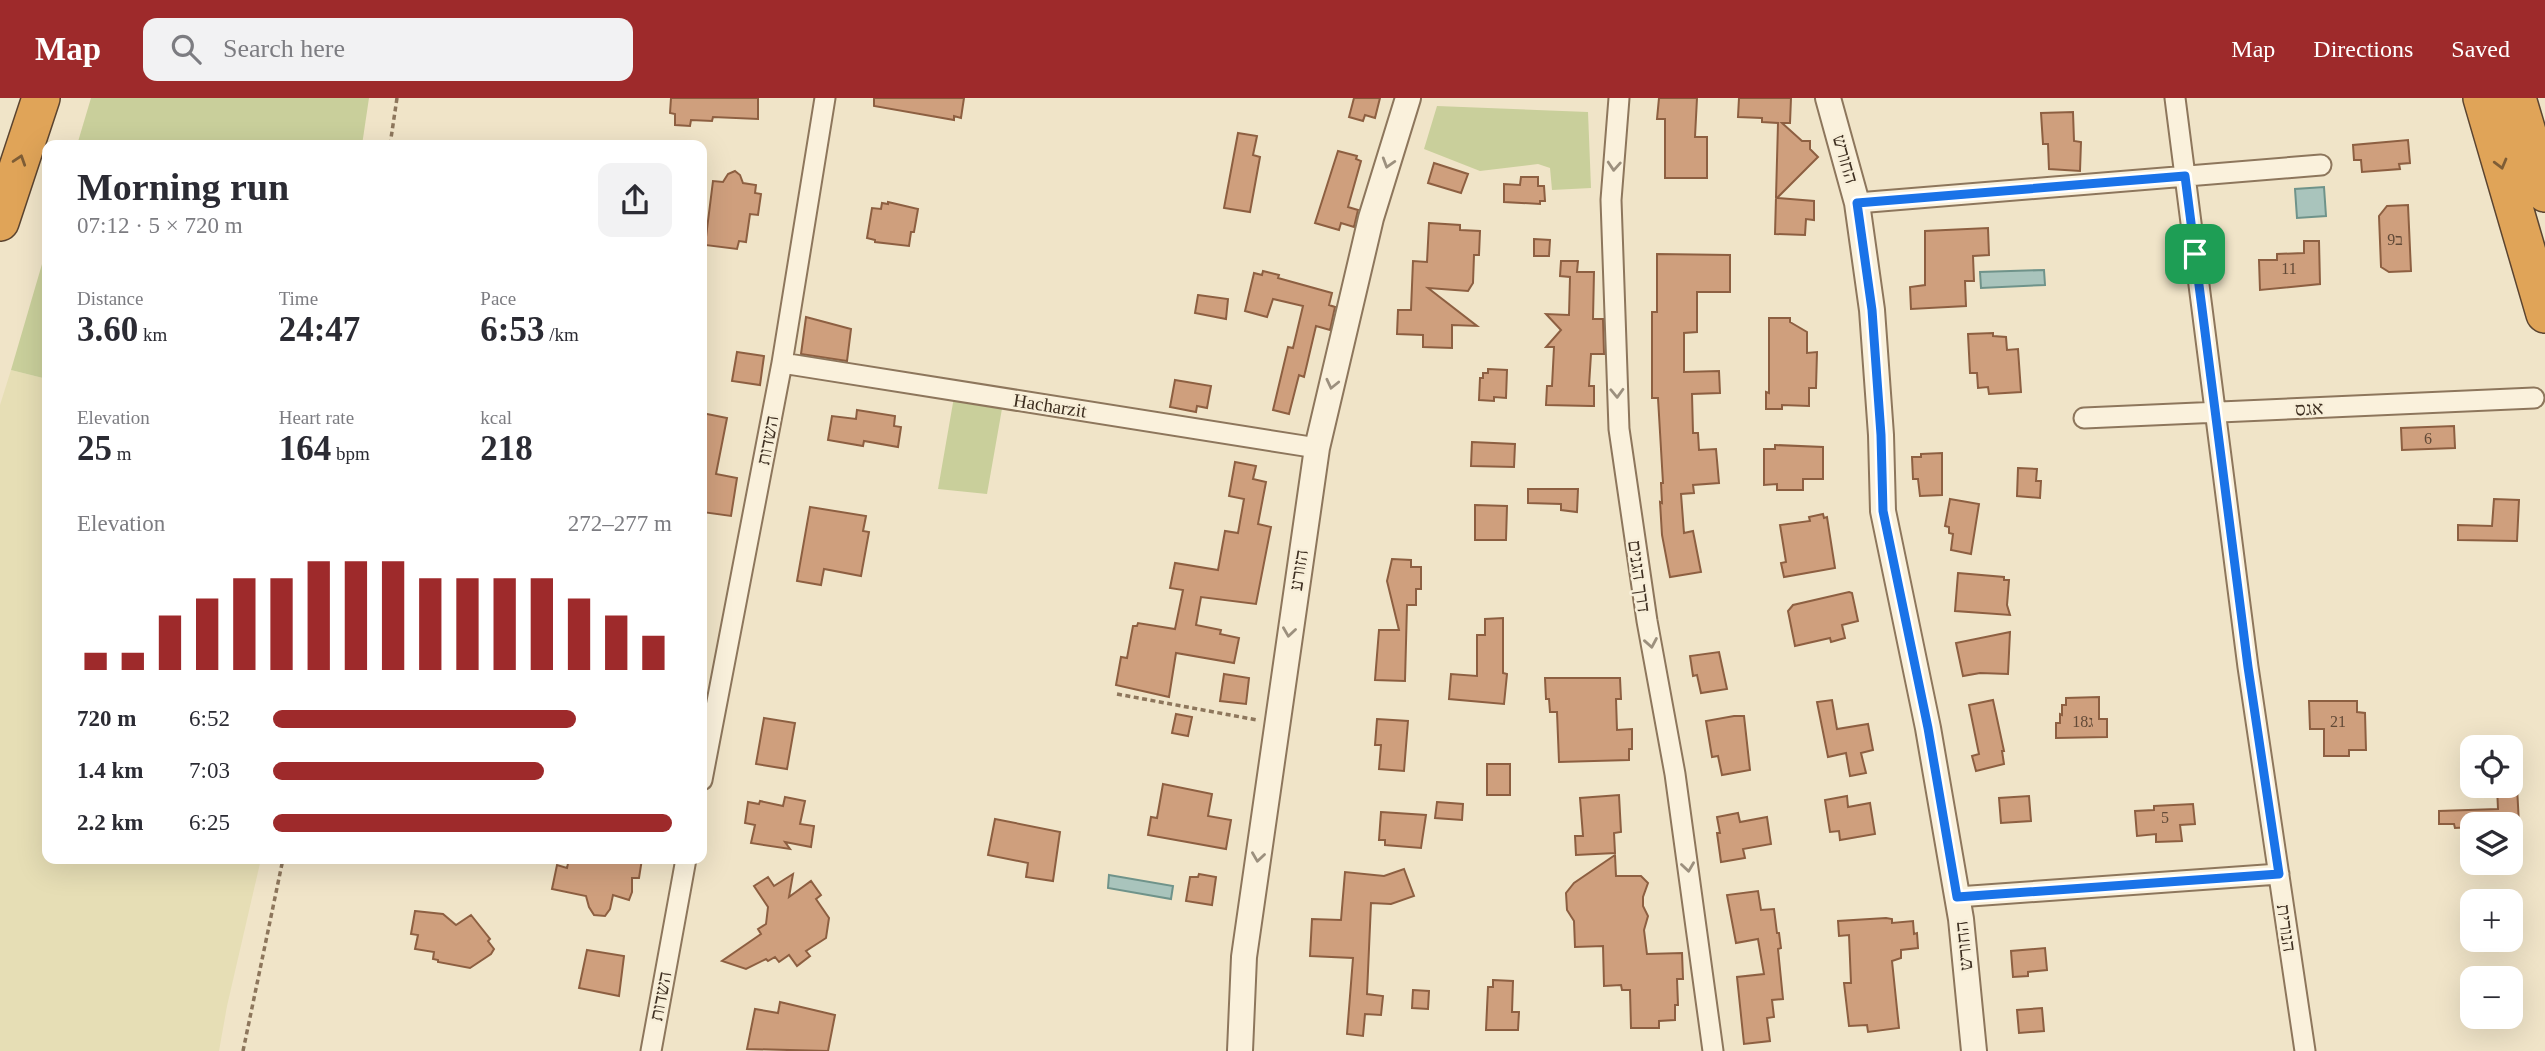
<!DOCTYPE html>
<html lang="en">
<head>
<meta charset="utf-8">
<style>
  :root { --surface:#fff; --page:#f2f2f3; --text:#2b2b33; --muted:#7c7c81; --accent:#9e2a2b }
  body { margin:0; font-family:"Times New Roman","Noto Sans Hebrew",serif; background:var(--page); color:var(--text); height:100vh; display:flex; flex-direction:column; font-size:26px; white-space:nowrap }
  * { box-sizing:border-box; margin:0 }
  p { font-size:23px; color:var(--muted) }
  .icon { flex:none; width:38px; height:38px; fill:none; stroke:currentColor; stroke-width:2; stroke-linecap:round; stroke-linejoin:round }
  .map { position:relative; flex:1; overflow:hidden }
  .details { position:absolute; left:42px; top:42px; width:665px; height:724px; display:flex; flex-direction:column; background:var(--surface); border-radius:14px; box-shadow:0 7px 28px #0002 }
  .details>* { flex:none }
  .tools { position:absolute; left:2460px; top:637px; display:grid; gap:14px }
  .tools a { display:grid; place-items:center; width:63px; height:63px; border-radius:14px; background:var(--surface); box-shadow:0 7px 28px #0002; font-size:35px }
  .pin { position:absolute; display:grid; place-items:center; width:60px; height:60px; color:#fff; margin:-30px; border-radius:14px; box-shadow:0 4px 10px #0006 }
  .round { display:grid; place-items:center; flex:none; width:74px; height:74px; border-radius:14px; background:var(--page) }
  .head { display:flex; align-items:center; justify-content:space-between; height:119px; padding:0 35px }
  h1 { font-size:38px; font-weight:700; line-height:52px }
  .metrics { display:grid; grid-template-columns:repeat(3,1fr); gap:10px; height:119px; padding:7px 35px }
  .metrics div { display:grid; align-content:center }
  .metrics b { font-size:35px; font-weight:700 }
  .metrics small { font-size:19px; font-weight:400 }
  .metrics p { font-size:19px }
  .chart { height:196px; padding:14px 35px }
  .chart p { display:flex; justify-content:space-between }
  .chart svg { width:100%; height:126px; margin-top:7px; stroke:var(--accent); stroke-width:6 }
  ul { padding:0 35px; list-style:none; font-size:23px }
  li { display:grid; grid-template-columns:112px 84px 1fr; align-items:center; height:52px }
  li i { height:18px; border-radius:9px; background:var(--accent) }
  header { display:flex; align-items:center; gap:42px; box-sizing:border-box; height:98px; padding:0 35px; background:var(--accent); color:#fff }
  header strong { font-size:33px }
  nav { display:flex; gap:38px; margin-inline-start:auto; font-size:24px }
  .search { width:490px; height:63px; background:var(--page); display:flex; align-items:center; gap:18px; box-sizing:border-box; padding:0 24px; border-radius:14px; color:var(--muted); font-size:26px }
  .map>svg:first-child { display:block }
  .farmland { fill:#e6deb5 }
  .green { fill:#c9cf9b }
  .water { fill:#a9c4bc; stroke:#6f938a; stroke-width:2 }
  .building { fill:#cf9f7d; stroke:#8d5f41; stroke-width:2 }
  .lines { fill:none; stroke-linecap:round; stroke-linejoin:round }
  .minor-casing { stroke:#8d765c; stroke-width:23 }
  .tertiary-casing { stroke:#8d765c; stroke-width:28 }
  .motorway-casing { stroke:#5b4430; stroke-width:40 }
  .path { stroke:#8d765c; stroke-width:3.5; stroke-dasharray:5 3.5; stroke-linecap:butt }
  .minor { stroke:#faf1dc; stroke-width:19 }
  .tertiary { stroke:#faf1dc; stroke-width:24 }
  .motorway { stroke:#e0a458; stroke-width:37 }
  .oneway { stroke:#7e5d36 }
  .oneway2 { stroke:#9c907e }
  .route-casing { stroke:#fff; stroke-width:14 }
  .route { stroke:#1a73e8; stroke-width:9 }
  .labels { text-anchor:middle; stroke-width:5; stroke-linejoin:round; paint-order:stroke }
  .number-label { font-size:16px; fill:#624a37 }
  .street-label { font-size:19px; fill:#3d2e20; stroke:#f7eed8 }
</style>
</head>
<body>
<header>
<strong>Map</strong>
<div class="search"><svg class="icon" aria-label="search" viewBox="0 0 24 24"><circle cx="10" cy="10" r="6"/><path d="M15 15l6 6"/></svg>Search here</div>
<nav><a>Map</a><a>Directions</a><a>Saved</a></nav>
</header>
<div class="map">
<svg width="2545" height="953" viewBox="0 0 2545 953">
  <rect width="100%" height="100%" fill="#f0e4c8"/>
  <!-- farmland -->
  <path class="farmland" d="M11,272L47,281V761H261L227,908L219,953H0V307Z"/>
  <!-- green -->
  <path class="green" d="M91,0H369L362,47H77Z
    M1437,8L1588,14L1591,90L1552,92L1550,70L1538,66L1480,73L1424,51Z
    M47,149V281L11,272Z
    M954,299L1003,305L987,396L938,391Z"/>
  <!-- water -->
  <path class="water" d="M2324,89L2326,118L2297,120L2295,91Z
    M2044,172L2045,187L1981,190L1980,174Z
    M1109,777L1173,788L1171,801L1108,790Z"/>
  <!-- building -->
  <path class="building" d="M671,0H758V21L713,19L712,23L691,22L690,28L675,27V16L670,15Z
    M874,0H964L961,20L954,18V22L874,8Z
    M1354,0H1380L1375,20L1365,17L1363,23L1349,19Z
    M1659,0H1697L1695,39H1707V80H1665V21H1657Z
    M1739,0H1791L1790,25H1782L1802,43H1810V51L1818,59L1777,100L1814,103V122L1806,121L1805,137L1775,136L1778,25L1762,24V20L1738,19Z
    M2073,14L2074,43L2081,44L2080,73L2049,71L2048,46H2043L2041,15Z
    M1238,35L1257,38L1253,57L1260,59L1250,114L1224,110Z
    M2408,42L2410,65L2399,66L2400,71L2362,74L2361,62H2354L2353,47Z
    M1338,53L1357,58L1356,61L1361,63L1348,109L1358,112L1354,129L1341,125L1339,132L1315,125Z
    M1434,65L1468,76L1461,95L1428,85Z
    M735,73L740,77L743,85L756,87L755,95L761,96L758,117L750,116L746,144L739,143L737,151L705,147L713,83L723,84L728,76Z
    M1521,79H1538V88H1544L1545,103H1540V106L1504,104V86L1520,87Z
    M888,104L918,111L914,134H911L909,148L875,144V142L867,140L872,110L881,111L882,105L888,106Z
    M2408,107L2411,173L2389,174L2381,169L2379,118L2387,108Z
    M1429,125L1460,127V132L1480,133L1479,157H1474L1473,185L1468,193L1428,190L1477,228L1452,227V250L1423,249V237L1397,236L1398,212H1411L1413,163L1427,164Z
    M1988,130L1989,157L1973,158L1974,183H1965L1966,208L1911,211L1910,189L1925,187V133Z
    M1534,141L1550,142L1549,158H1534Z
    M2304,143H2319L2320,186L2260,192L2259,162H2277V156L2304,155Z
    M1657,156L1730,157V194H1697V234L1684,235V274L1719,273L1720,295L1692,296L1693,335H1698L1699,352L1716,351L1719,385L1693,387L1694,395L1681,396L1684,435L1693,433L1701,474L1670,479L1662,437L1660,404L1662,405L1661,385H1663L1658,300H1652V214H1657Z
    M1561,163H1578L1577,174H1594L1593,221H1603L1604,256H1591L1589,288H1594V308H1591L1546,307L1547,288H1552L1554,249H1546L1561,232L1546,216L1569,217L1570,179L1560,178Z
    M1263,173L1279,177L1278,180L1332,195L1329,207L1335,209L1330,232L1316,228L1304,279L1299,277L1289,316L1273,312L1288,249L1293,250L1303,208L1273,201L1267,219L1245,213L1254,175L1262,177Z
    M1198,197L1228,201L1226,221L1195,215Z
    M806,219L851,231L847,263L801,256Z
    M1769,220H1790V224L1807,234V255L1817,254L1816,290H1809V308L1782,307V311H1766V294L1769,295Z
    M1993,235V238L2006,239L2007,252L2018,251L2021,294L1989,296L1988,289L1978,290L1977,275H1970L1968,236Z
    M737,254L764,258L760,287L732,283Z
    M1488,271L1507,272L1506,300L1494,299V303L1479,302L1480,280H1483V275H1488Z
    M1175,282L1211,288L1207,310L1197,308L1196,314L1170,309Z
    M857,312L895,318L894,328L901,329L898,349L864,343L863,348L828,342L832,318L856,321Z
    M702,315L727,320L716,376L737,380L731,418L702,414Z
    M2454,328L2455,350L2402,352L2401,330Z
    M1472,344L1515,346L1514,369L1471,368Z
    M1775,347L1823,349V381H1803V392H1777V386L1764,387V351H1775Z
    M1942,355V397L1920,398L1918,381H1913L1912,359H1921V356Z
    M1235,364L1256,368L1253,381L1266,384L1258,426L1271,429L1256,506L1201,499L1196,527L1221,532L1220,536L1239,540L1234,565L1176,555L1169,599L1116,587L1121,559L1127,560L1133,528H1137L1138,525L1175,531L1183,492L1170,490L1175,465L1218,472L1225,433L1238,435L1244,401L1229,398Z
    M2018,370L2037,371L2036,383H2041L2040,400L2017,398Z
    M1528,391H1578L1577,414L1561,412V406L1528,405Z
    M1950,401L1979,406L1971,456L1951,452L1953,436L1949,435V429L1945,428Z
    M2494,401L2519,402L2517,443L2458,442V427L2492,428Z
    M1475,407L1507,408L1506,442H1475Z
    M810,409L866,418L863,433L869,434L861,478L824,471L821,487L797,483Z
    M1823,416L1824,420L1827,419L1835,470L1784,479L1781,465L1786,464L1780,427L1810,423L1809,419Z
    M1392,461L1411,462V469H1421V491H1416V507H1407L1405,583L1375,582L1379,532H1399L1387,483Z
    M1958,475L2004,479V482H2009L2007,507L2010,517L1955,513Z
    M1849,494L1852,495L1858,523L1842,527L1845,540L1831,544L1830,540L1795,548L1788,513L1793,507Z
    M1503,520V575L1507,576L1504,606L1449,601L1451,576L1477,578V537H1485V521Z
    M2010,534L2008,576L1980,575L1963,578L1956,545Z
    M1719,554L1727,591L1701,595L1697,577L1693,578L1690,558Z
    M1224,576L1249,580L1246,606L1220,603Z
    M1545,580H1620L1621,601H1616L1617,632L1632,631V651H1629V662L1559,664L1557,614H1550L1549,601H1546Z
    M2099,599V621H2107V639L2056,640V625H2060V616L2062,617V607H2066V600Z
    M1832,602L1837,631L1868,626L1873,652L1861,655L1866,675L1850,678L1846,655L1828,659L1817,604Z
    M1993,602L2004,653H2002L2004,666L1976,673L1972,658L1979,656L1969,607Z
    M2309,603H2357V614L2365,615L2366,652H2349V658H2324V631H2310Z
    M1176,616L1192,619L1188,638L1172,635Z
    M1734,618H1744L1750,672L1722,677L1718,658L1712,659L1706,623Z
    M764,620L795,625L787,671L756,666Z
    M1377,621L1408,623L1404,673L1379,671L1381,647H1375Z
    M1487,666H1510V697H1487Z
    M1163,686L1212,696L1208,718L1231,722L1226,751L1148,737L1151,719L1157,720Z
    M2497,689H2517L2519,726H2473V729L2455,730L2454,726H2439V713L2498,711Z
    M1619,697L1621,734L1614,735L1615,755L1576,757L1575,738H1583L1580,700Z
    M1847,698L1848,709L1870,705L1875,736L1840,742L1839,733L1830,734L1825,702Z
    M2029,698L2031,723L2001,725L1999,700Z
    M785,699L805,703L800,726L814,728L811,749L785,744L790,751L751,745L755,727L745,725L748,704L759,706L760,703L783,708Z
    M1437,704L1463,706L1462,722L1435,720Z
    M2193,706L2195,726L2180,727L2182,743L2156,744V736L2137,738L2135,713L2154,712V708Z
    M1381,714L1426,717L1421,750L1385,747V742H1379Z
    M1738,715L1740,724L1767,719L1771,746L1743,751L1745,760L1721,764L1717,735H1720L1717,719Z
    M995,721L1060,734L1053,783L1026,779L1028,765L988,757Z
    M1615,757L1616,778H1641L1648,785L1643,799V808L1648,818L1644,832L1647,856L1682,855L1683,881H1677L1678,907H1675V922L1659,923V930H1631L1630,892H1622L1621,887L1604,888L1603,848L1575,849L1574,823L1567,812L1566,795L1574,785Z
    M569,761H642L639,780H632V794L629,802L613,797L610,811L605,818L594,817L589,809L586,798L552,791L557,767L567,770Z
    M1404,771L1414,798L1391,806L1371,805L1367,896L1383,898L1381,917L1365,916L1363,938L1347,936L1353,860L1310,858L1312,821L1341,822L1345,774L1384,778Z
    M793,776L789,799L811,783L821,797L816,801L829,820L826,840L806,853L810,858L797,868L789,857L779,864L775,859L768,863L766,861L746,871L722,863L761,836L758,831L766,826L768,809L754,788L768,779L774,788Z
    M1199,776L1216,779L1212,807L1186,803L1190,779H1198Z
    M1758,793L1761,812L1774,811L1777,835H1779L1781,850L1778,851L1783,901L1772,902L1774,919L1767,920L1770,943L1744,946L1737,879L1764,876L1758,841L1736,845L1727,797Z
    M415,813L443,816L456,827L471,817L490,841L488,843L494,851L491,856L470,870L438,864V862L433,861L434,854L415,851L418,837L411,836Z
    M1886,820L1892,821V825L1913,823L1914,836L1917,835L1918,850L1901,852V860L1892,863L1899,930L1868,934L1867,927L1849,928L1844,885H1851L1849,837L1839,838L1838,823Z
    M2045,850L2047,872L2028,874V878L2013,879L2011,853Z
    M587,852L624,858L619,898L579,890Z
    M1493,882L1513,883L1512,914H1519L1518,932H1486L1488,889H1493Z
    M1413,892L1429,893L1428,911L1412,910Z
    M780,904L835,917L828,953L747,951L755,911L778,915Z
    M2042,910L2044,933L2019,935L2017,912Z"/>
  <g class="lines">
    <!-- minor casing -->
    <g class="minor-casing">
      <path id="minor" d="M1619,0L1611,102L1619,331L1647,523L1675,676L1713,953
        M2175,0L2248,569L2305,953
        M1857,105L2321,67
        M782,265L1317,350
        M2084,320L2534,300
        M702,682L782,265L825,0
        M1957,799L2279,776
        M651,953L686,761"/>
    </g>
    <!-- tertiary casing -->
    <g class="tertiary-casing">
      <path id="tertiary" d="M1828,0L1857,105L1872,212L1881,337L1883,413L1928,630L1961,821L1974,953
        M1240,953L1244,859L1317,350L1371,120L1408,0"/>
    </g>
    <!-- motorway casing -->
    <g class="motorway-casing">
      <path id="motorway" d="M2482,0L2545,216
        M2517,0L2545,95
        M0,124L41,0"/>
    </g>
    <!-- path -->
    <path class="path" d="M390,47L397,0
      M1117,596L1257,622
      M243,953L283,761"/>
    <!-- minor -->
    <use href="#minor" class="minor"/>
    <!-- tertiary -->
    <use href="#tertiary" class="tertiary"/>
    <!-- motorway -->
    <use href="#motorway" class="motorway"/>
  </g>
  <!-- one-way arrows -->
  <defs><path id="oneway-chevron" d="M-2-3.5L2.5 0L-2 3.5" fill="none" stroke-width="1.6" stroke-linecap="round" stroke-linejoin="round" transform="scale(1.75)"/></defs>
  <g class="oneway">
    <use href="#oneway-chevron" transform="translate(20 62) rotate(-72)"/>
    <use href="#oneway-chevron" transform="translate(2501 66) rotate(75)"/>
  </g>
  <g class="oneway2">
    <use href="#oneway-chevron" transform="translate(1388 65) rotate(107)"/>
    <use href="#oneway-chevron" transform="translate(1614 68) rotate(94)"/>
    <use href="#oneway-chevron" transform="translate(1332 286) rotate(103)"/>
    <use href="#oneway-chevron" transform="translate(1617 295) rotate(88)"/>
    <use href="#oneway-chevron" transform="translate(1289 534) rotate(98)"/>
    <use href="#oneway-chevron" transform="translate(1651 545) rotate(80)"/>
    <use href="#oneway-chevron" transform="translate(1258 759) rotate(98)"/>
    <use href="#oneway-chevron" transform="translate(1688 769) rotate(82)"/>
  </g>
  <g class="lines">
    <!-- route casing -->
    <g class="route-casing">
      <path id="route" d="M2185,78L2248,569L2279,776L1957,799L1928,630L1883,413L1881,337L1872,212L1857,105Z"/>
    </g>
    <!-- route -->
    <use href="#route" class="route"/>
  </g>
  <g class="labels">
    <!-- number labels -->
    <g class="number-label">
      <text x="2395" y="147">9ב</text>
      <text x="2289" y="176">11</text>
      <text x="2428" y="346">6</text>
      <text x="2083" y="629">18ג</text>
      <text x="2338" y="629">21</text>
      <text x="2165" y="725">5</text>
    </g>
    <!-- street labels -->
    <g class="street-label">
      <text transform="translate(1846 61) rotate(74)" y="7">החורש</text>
      <text transform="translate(1050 307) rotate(9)" y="7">Hacharzit</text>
      <text transform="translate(2309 310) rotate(-3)" y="7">אגס</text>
      <text transform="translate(767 342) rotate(-79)" y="7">השדות</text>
      <text transform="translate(1298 472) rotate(-81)" y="7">הזורע</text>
      <text transform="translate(1640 478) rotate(82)" y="7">דרך הגנים</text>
      <text transform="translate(2287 830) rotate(82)" y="7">הנורית</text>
      <text transform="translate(1963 848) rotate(-96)" y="7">החורש</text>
      <text transform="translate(660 898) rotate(-79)" y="7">השדות</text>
    </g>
  </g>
</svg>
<div class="tools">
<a><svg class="icon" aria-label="locate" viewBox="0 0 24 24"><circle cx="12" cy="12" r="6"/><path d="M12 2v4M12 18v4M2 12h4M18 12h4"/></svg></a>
<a><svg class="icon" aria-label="layers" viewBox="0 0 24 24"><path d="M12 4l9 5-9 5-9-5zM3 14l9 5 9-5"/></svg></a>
<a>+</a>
<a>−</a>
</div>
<div class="pin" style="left:2195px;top:156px;background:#1e9e55"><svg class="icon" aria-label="arrive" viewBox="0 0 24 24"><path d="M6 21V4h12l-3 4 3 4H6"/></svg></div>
<section class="details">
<div class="head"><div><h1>Morning run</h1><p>07:12 · 5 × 720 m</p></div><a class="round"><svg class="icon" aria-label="share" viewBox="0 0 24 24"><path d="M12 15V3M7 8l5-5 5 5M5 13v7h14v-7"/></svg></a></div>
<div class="metrics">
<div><p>Distance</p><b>3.60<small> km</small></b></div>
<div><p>Time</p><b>24:47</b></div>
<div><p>Pace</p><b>6:53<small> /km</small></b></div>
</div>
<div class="metrics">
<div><p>Elevation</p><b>25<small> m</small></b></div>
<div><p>Heart rate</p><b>164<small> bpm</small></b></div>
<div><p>kcal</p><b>218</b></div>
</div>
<div class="chart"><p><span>Elevation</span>272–277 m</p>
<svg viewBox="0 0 160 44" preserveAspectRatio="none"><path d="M5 44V38M15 44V38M25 44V25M35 44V19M45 44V12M55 44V12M65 44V6M75 44V6M85 44V6M95 44V12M105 44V12M115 44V12M125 44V12M135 44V19M145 44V25M155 44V32"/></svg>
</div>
<ul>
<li><b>720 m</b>6:52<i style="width:76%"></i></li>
<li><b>1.4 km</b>7:03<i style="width:68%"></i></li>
<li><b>2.2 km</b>6:25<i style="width:100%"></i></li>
</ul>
</section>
</div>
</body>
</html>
